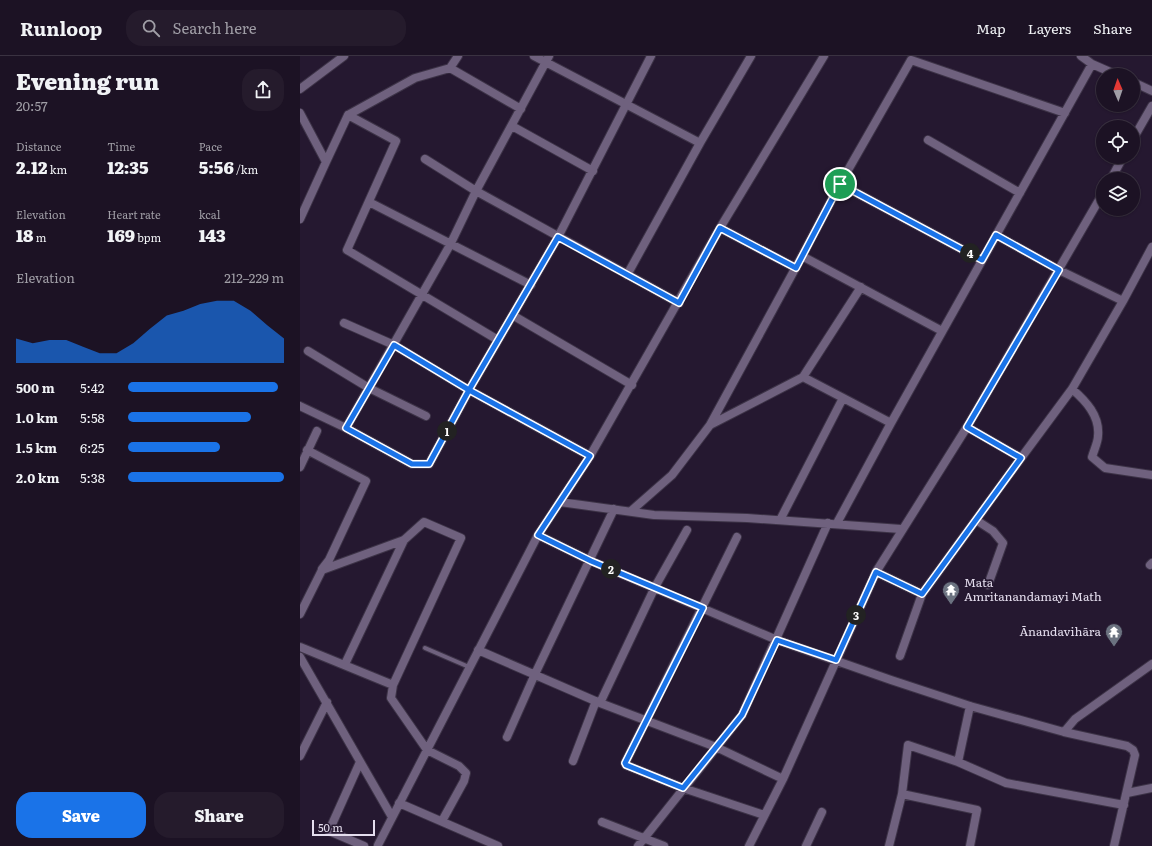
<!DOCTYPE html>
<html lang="en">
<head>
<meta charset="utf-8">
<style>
  :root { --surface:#1c1224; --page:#251b2c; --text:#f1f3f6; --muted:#a09ea6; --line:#3a3241; --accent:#1a73e8 }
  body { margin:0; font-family:Literata,serif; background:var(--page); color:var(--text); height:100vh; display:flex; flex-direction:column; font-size:15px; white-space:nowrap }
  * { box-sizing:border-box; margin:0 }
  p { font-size:13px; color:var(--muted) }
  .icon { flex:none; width:22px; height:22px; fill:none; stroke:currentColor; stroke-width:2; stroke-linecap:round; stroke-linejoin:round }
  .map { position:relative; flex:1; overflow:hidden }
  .sheet { display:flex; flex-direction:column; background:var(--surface); width:300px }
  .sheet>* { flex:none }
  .needle { width:26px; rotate:358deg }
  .tools { position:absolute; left:796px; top:12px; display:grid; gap:8px }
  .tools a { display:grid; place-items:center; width:44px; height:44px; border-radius:50%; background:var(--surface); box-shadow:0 1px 3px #0004,0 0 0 1px var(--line); font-size:20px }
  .scale { position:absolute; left:12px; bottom:10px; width:63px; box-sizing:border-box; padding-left:4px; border:2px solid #e5deee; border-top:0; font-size:11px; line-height:14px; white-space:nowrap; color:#e5deee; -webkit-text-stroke:3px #251830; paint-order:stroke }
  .pin { position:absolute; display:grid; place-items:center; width:34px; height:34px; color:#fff; margin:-17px; border:2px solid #fff; border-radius:50%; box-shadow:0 1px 4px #0007 }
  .km { position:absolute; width:20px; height:20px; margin:-10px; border-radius:50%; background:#222; color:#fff; font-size:11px; line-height:20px; text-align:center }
  .round { display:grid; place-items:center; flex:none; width:42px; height:42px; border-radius:16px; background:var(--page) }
  .head { display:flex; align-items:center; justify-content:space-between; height:68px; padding:0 16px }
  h1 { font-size:22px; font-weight:800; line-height:30px }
  .figures { display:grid; grid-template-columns:repeat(3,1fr); gap:6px; height:68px; padding:4px 16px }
  .figures div { display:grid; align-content:center }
  .figures b { font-size:17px; font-weight:800 }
  .figures small { font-size:11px; font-weight:400 }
  .figures p { font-size:11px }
  .chart { height:112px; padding:8px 16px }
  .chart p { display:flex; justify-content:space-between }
  .chart svg { width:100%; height:72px; margin-top:4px; fill:var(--accent); opacity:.7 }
  .button { display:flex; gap:8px; margin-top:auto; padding:8px 16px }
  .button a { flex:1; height:46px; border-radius:16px; background:var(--accent); color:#fff; font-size:16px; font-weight:800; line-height:46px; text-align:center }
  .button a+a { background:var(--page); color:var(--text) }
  ul { padding:0 16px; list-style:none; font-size:13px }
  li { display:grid; grid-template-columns:64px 48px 1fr; align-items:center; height:30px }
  li i { height:10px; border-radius:5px; background:var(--accent) }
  header { display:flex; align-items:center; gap:24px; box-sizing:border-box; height:56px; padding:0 20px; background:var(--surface); border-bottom:1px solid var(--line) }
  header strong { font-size:19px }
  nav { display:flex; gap:22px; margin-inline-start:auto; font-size:14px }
  .search { width:280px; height:36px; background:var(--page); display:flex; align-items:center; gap:10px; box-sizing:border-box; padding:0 14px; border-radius:16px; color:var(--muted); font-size:15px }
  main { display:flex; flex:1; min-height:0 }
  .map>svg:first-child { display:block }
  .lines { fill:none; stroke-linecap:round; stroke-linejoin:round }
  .service-casing { stroke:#3d3347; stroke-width:6 }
  .minor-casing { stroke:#3d3347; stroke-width:10 }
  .service { stroke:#6f617e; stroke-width:4 }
  .minor { stroke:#6f617e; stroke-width:8 }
  .route-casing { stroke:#fff; stroke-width:8 }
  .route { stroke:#1a73e8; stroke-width:5 }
  .labels { text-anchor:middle; stroke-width:3.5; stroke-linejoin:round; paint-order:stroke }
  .poi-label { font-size:12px; fill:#e5deee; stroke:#251830; text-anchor:start }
</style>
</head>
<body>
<header>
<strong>Runloop</strong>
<div class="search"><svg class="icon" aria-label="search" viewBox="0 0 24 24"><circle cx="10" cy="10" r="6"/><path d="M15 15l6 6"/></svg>Search here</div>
<nav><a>Map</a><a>Layers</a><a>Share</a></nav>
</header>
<main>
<section class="sheet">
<div class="head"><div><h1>Evening run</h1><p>20:57</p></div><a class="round"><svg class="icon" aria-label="share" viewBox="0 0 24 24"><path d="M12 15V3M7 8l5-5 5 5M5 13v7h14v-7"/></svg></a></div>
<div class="figures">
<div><p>Distance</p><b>2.12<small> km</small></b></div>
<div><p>Time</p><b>12:35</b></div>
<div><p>Pace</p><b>5:56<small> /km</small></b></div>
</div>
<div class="figures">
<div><p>Elevation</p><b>18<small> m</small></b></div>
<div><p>Heart rate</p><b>169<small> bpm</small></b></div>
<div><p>kcal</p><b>143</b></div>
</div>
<div class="chart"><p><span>Elevation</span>212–229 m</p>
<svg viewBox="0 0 160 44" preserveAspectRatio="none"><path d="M0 44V29L10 32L20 30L30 30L40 34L50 38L60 38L70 32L80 23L90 15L100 12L110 8L120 6L130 6L140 12L150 21L160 29V44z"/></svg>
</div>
<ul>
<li><b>500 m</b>5:42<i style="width:96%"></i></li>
<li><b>1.0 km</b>5:58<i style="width:79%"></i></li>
<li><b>1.5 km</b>6:25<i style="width:59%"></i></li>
<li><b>2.0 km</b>5:38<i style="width:100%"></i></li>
</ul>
<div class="button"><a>Save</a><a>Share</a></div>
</section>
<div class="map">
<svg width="852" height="790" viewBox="0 0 852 790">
  <rect width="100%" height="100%" fill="#251830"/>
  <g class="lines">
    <!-- service casing -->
    <g class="service-casing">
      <path id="service" d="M125,592L169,611"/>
    </g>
    <!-- minor casing -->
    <g class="minor-casing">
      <path id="minor" d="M234,0L400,87L327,219
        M792,8L817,19
        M150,12L221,53
        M833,26L852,35
        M0,33L44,0
        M0,57L26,106L48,59L96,85L47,194L198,284
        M48,59L115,22L150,12L158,0
        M212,70L293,115
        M833,83L852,50
        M628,84L720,137
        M400,87L451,0
        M125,103L176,135L379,247
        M811,123L823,101
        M540,128L611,4L765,57
        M69,146L231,229
        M0,163L26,106
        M420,172L496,212
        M696,179L759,214L823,245
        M214,260L332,329
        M44,267L94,289L169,334L290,400
        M642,275L502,200L540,128L682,204
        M8,295L69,332L126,360
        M503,321L561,231
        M772,333C786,345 800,360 798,380C798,386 794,394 792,401L805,412L852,419
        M0,350L46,372L112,408H129L169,334L258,181L351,0
        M410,369L502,200
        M667,371L721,402L772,333L823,245L852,191
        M46,372L150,189L176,135L249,0
        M7,394L66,425L29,504L22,513
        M0,411L17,375
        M260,446L354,459L447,462L601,473
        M331,455L372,419L410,369L503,321L591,367
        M480,464L543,342
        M676,464L693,475L703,487L688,529
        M537,467L591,367L792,8L781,0
        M238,479L291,505L477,584L591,624L670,650L764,676L827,690L833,694L835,699L814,790
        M437,481L325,707L326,709L383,732L464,759
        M850,509L852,507
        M576,516L622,538L600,600
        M622,538L721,402
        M0,558L22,514L104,484L124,466L161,482L93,629L91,642L127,694L159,710L166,717L164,725L142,765
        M0,591L93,629
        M178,594L300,647L416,691L483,723
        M0,601L92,761
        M45,608L104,484
        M300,647L355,531L387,474
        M764,676L775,663L852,608
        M207,681L235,618L314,453
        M0,700L27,646
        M273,705L296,645
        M60,706L29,775L64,790
        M658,706L706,727L824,749
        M827,737L852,732
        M602,738L677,754L670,790
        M99,747L198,790
        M302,766L364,790
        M78,789L238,479L290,400L420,172L524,0
        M338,790L442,659L528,467
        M449,790L483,723L576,516L667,371L803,137
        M506,790L522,756
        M589,790L602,738L608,689L658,706L670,650"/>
    </g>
    <!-- service -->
    <use href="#service" class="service"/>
    <!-- minor -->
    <use href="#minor" class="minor"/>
  </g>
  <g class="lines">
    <!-- route casing -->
    <g class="route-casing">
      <path id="route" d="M540,128L496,212L420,172L379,247L258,181L169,334L129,408H112L46,372L94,289L169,334L290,400L238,479L291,505L403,552L325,707L326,709L383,732L442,659L477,584L536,604L576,516L622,538L721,402L667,371L759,214L696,179L682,204L540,128"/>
    </g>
    <!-- route -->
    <use href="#route" class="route"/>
  </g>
  <!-- icons -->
  <defs>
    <g id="temple-pin" transform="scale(0.9)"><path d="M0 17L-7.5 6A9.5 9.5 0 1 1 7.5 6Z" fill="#6b7280" stroke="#251830"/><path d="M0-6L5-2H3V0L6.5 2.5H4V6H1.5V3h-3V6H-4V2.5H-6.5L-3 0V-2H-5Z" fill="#fff"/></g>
  </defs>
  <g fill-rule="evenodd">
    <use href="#temple-pin" x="651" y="534"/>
    <use href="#temple-pin" x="814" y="576"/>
  </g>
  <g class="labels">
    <!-- poi labels -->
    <g class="poi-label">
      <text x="664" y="531">Mata<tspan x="664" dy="14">Amritanandamayi Math</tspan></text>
      <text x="801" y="580" text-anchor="end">Ānandavihāra</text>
    </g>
  </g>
</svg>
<div class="tools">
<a><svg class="needle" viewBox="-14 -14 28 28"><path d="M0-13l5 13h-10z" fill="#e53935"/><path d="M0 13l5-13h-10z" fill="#a09ea6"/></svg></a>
<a><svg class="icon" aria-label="locate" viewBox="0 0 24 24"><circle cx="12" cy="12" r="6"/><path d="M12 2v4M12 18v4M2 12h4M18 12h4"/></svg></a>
<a><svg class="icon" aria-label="layers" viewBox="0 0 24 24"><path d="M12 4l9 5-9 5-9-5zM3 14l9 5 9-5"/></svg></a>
</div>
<div class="scale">50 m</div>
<div class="pin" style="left:540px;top:128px;background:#1e9e55"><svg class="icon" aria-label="arrive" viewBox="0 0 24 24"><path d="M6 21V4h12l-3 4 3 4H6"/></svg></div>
<b class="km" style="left:147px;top:375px">1</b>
<b class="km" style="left:311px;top:513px">2</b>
<b class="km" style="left:556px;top:559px">3</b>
<b class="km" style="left:670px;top:197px">4</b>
</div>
</main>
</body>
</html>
